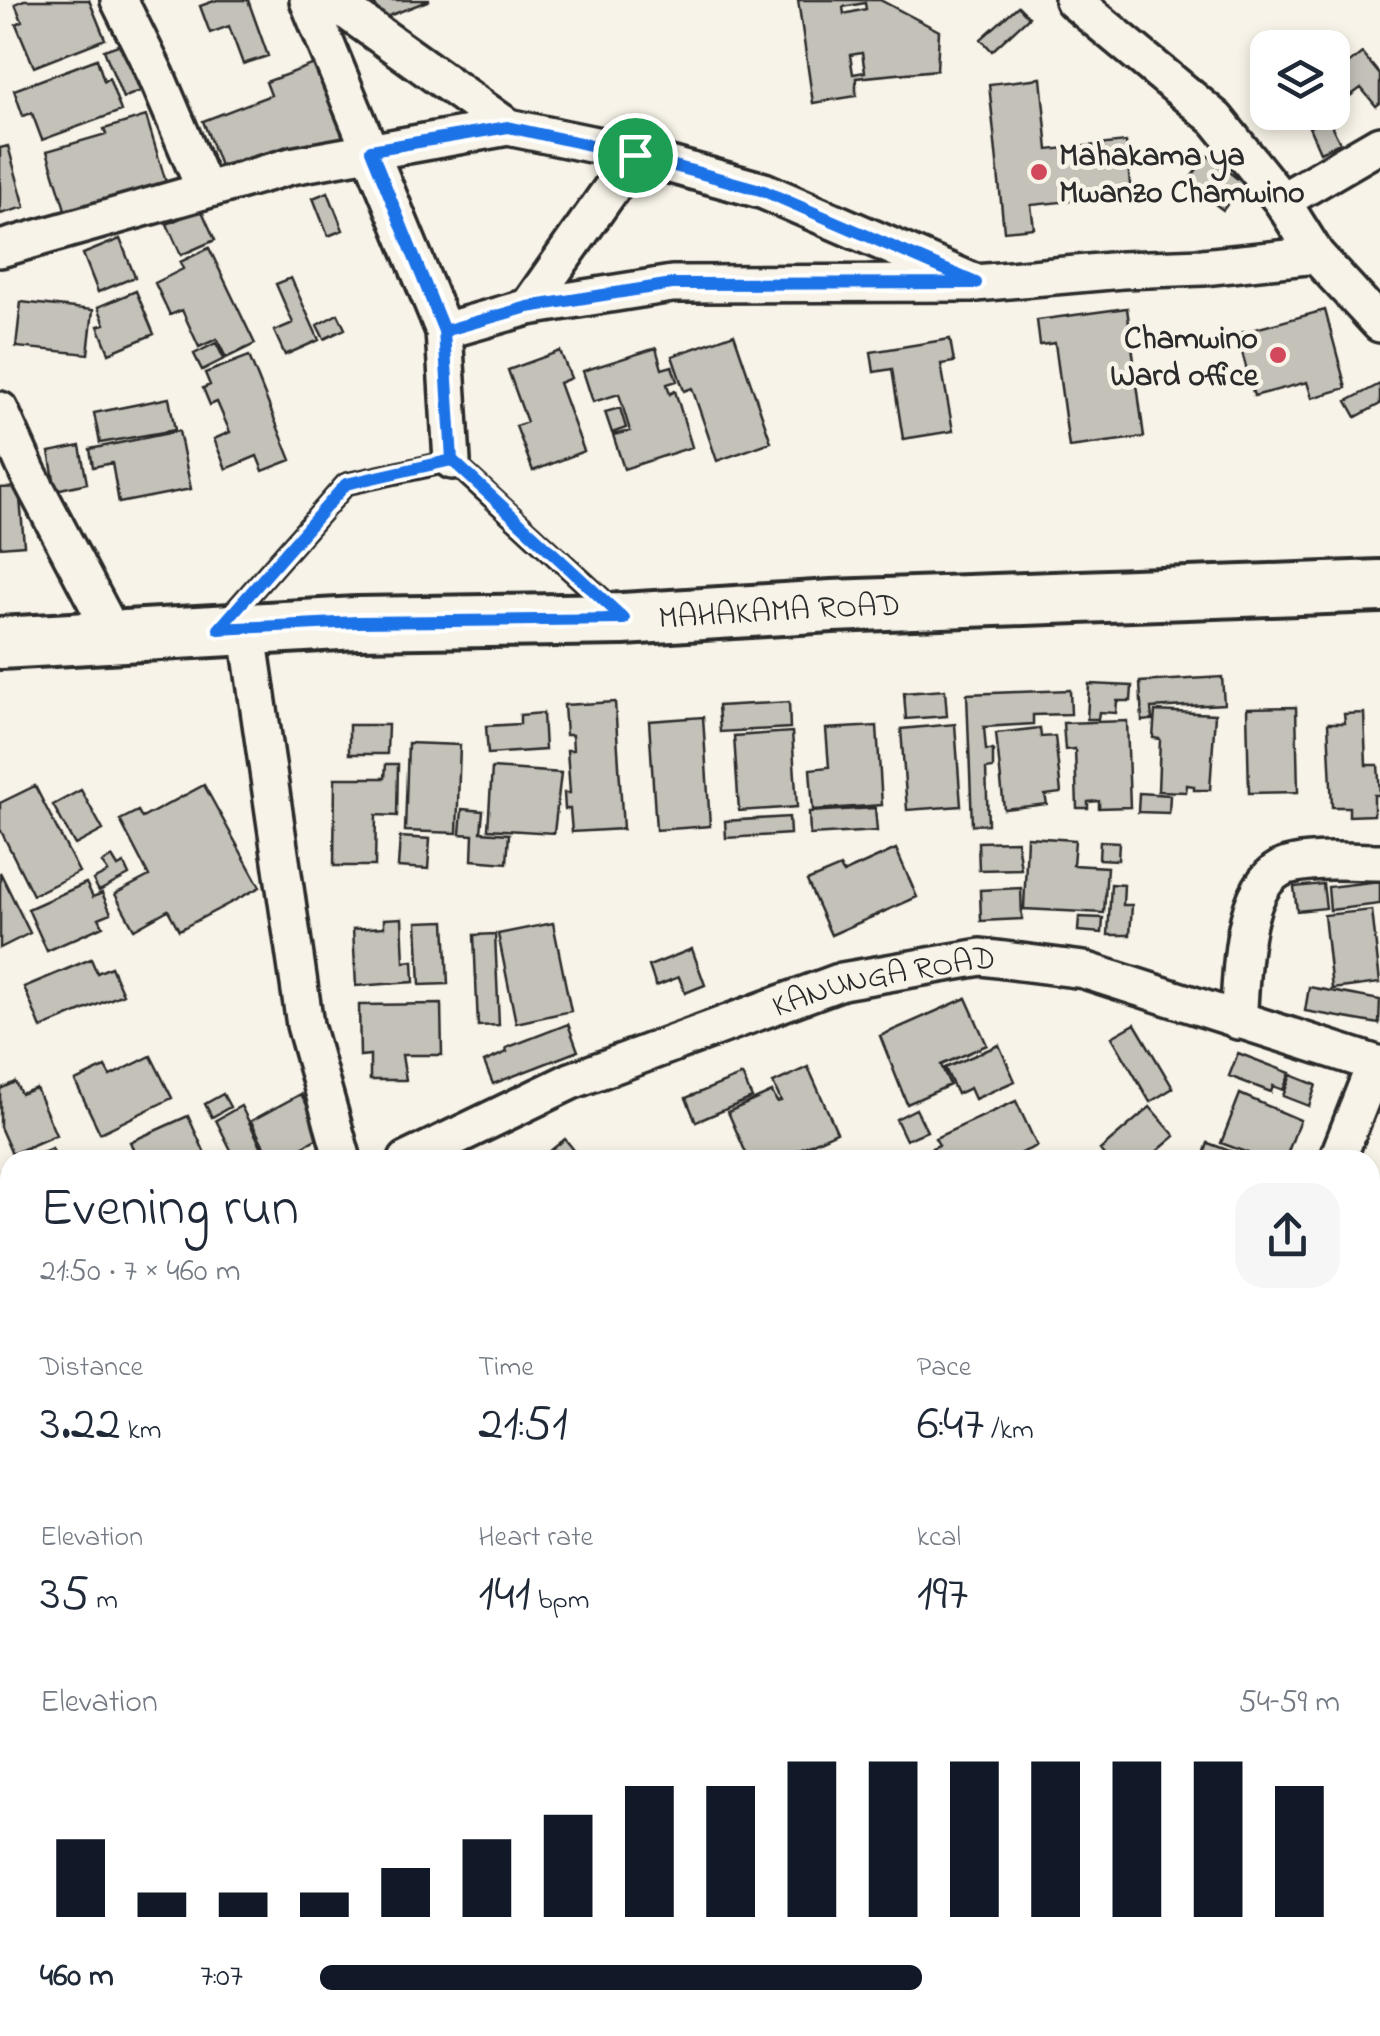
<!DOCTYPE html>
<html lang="en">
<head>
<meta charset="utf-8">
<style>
  :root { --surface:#fff; --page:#f6f6f7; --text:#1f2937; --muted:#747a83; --accent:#111827 }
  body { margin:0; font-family:"Indie Flower",sans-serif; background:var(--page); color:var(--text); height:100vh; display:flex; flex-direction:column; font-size:38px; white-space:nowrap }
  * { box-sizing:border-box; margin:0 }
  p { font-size:32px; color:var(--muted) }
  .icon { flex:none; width:55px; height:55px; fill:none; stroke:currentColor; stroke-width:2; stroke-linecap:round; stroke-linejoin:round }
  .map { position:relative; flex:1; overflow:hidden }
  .details { position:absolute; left:0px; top:1150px; width:1380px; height:888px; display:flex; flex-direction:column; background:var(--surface); border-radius:30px 30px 0 0; box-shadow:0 5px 15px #0003 }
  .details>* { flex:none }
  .fabs { position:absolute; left:1250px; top:30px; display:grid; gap:20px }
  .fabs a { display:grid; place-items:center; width:100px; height:100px; border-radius:20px; background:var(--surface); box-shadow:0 5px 15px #0003; font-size:50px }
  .pin { position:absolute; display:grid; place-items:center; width:85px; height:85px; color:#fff; margin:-42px; border:5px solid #fff; border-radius:50%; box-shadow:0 2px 10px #0007 }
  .round { display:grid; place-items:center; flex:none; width:105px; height:105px; border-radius:30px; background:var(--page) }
  .headline { display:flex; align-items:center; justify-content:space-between; height:170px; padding:0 40px }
  h1 { font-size:55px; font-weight:600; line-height:75px }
  .metrics { display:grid; grid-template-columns:repeat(3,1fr); gap:15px; height:170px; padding:10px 40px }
  .metrics div { display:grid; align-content:center }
  .metrics b { font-size:50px; font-weight:600 }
  .metrics small { font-size:28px; font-weight:400 }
  .metrics p { font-size:28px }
  .chart { height:280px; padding:20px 40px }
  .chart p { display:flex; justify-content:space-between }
  .chart svg { width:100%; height:180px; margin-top:10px; stroke:var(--accent); stroke-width:6 }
  ul { padding:0 40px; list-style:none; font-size:32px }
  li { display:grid; grid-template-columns:160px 120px 1fr; align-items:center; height:75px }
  li i { height:25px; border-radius:12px; background:var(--accent) }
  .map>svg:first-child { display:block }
  .building { fill:#c4c1b9; stroke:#2b2b2b; stroke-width:2.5; fill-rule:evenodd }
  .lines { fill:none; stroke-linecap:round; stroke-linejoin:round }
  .lane-casing { stroke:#2b2b2b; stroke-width:25 }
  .street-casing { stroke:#2b2b2b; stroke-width:42 }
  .secondary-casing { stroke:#2b2b2b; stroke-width:58 }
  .lane { stroke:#f7f3e8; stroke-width:18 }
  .street { stroke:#f7f3e8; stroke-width:35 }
  .secondary { stroke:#f7f3e8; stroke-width:50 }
  .route-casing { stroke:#fff; stroke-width:20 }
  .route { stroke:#1a73e8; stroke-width:12 }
  .poi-dot { fill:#d1495b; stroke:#f7f3e8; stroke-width:4 }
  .labels { text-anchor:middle; stroke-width:9; stroke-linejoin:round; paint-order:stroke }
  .poi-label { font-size:32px; font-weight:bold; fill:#2b2b2b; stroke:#f7f3e8; text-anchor:start }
  .street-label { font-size:32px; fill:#2b2b2b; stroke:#f7f3e8 }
</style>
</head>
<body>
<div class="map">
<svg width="1380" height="2036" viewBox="0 0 1380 2036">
  <rect width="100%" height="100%" fill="#f7f3e8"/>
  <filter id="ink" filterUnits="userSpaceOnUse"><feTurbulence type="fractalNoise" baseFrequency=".01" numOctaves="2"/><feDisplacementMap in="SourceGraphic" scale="20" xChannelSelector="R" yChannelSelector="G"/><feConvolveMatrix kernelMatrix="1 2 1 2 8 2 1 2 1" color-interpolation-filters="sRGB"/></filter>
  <g filter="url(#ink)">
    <!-- building -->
    <path class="building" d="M24,0H89L105,39L34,67L16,24L22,21L15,4Z
      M217,0H248L268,56L243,64L229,26L210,33L200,6Z
      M373,0H430L381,19Z
      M798,0H880L939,31L937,70L856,78V96L813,103ZM865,3L866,9L844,14L843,7ZM862,53L865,72L853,74L850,55Z
      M1018,6L1029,17L992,51L981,39Z
      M121,44L140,91L123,98L104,50Z
      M1362,53L1380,75V103L1376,106L1361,88L1350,96L1334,75Z
      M97,59L104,81L109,78L121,111L42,140L32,113L23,116L14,90Z
      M320,62L349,136L294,158L289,145L222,171L203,121L271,95L266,82Z
      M1041,78L1048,150L1126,142L1131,195L1031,205L1034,228L1004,231L989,84Z
      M146,116L168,189L68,219L47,151L106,134L104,129Z
      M1328,119L1340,143L1320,152L1309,127Z
      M8,146L25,207L0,214V148Z
      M1207,155L1243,183L1223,210L1187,183Z
      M328,192L343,230L328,236L313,198Z
      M201,209L215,240L181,255L167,224Z
      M120,239L135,277L98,292L83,254Z
      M209,248L255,344L226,358L217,339L199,347L182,310L170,315L155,283L183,269L180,262Z
      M291,278L319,340L285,355L274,331L293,323L276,284Z
      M136,291L154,334L109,353L98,326L105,324L98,307Z
      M21,302L93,310L88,354L16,347Z
      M1127,308L1144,437L1069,447L1055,343L1040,345L1037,320Z
      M1325,310L1346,388L1312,398L1307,382L1254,396L1237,334Z
      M338,314L345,329L324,339L317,325Z
      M734,334L771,442L717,461L692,388L684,391L672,356Z
      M950,339L954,362L941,364L953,431L903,439L892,369L874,372L871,352Z
      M216,343L224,359L202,370L194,354Z
      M656,348L662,369L672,366L677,381L667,384L670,394L675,391L692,447L624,469L613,435L630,431L619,394L593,402L583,371Z
      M560,351L571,378L559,383L584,451L533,471L516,426L527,422L508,370Z
      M249,356L291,460L263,471L257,456L226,469L214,439L230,432L217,402L210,405L203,388L210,385L205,373Z
      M1380,384V404L1356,417L1347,401Z
      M169,398L175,430L100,443L94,413Z
      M620,408L626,428L612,433L605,412Z
      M179,431L191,489L119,503L112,463L93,467L90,449Z
      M80,446L87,483L56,490L49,452Z
      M19,487L24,545L0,547V488Z
      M1222,677L1224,704L1151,708L1152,720L1142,721L1140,682Z
      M1089,684L1132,686L1131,701H1117L1116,713L1099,712L1098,719H1087Z
      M945,690L947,716L906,719L904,693Z
      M1070,690L1071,714L1033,715V724L984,727L986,750H993V768L986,769L988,824L972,825L967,694Z
      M615,702L623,829L572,832L570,809H565L564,793H570L567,750H573L572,735H566L564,705Z
      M789,702L790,728L720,732L718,706Z
      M1296,707L1298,792L1249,793L1247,708Z
      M1155,711L1215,714L1210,790H1194V786L1187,785L1186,792L1158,791L1160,739L1153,738Z
      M543,713L545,750L488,754L486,726L520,724V715Z
      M1364,713L1366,765H1378L1380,795H1374V815L1349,816V807H1332L1328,723H1345L1344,714Z
      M703,717L710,826L656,830L649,721Z
      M1127,721L1130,807L1099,808V801L1088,802V808H1077L1075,749L1065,750L1063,723Z
      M955,724L961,806L907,810L901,729Z
      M349,725H388L387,754H349Z
      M877,726L882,805L813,810L810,769L829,767L826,729Z
      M1040,728L1041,737L1055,736L1061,793L1045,795L1047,804L1004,809L996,733Z
      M792,732L797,807L739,811L734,736Z
      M408,743L460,745L457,833L405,831Z
      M386,764H398L397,816L376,815L375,866H334L335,778H385Z
      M492,768L561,773L554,833L488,829Z
      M204,785L260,887L179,930L168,910L134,929L115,894L149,876L120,820L138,811L142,818Z
      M35,786L79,872L33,895L0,829V803Z
      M81,790L103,830L75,845L53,805Z
      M1139,793L1170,795L1169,813L1138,812Z
      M875,808L877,831L810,835L809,812Z
      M462,809L483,811L481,832L509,834L507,863L472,860L473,835L460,834Z
      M789,817L790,834L726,838L725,821Z
      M400,837L430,839L428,869L398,867Z
      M1027,837L1075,840L1073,865L1107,867L1104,913L1024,909Z
      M1017,841L1021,869L979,870L978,842Z
      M1100,841L1119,842L1118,860L1099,859Z
      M896,849L917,897L831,935L807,881L840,867L843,873Z
      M112,857L118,867L124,864L129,875L99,891L93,880L108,872L102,863Z
      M0,872L30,933L0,948Z
      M1380,881V904L1330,910L1328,887Z
      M86,883L93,897L102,893L111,913L99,918L103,926L47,951L28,909Z
      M1111,884L1124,885L1123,905H1132L1130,935H1108Z
      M1323,884L1326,908L1297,911L1294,887Z
      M1021,888L1022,919L981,921L980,890Z
      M1372,910L1380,983L1332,989L1324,915Z
      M1079,917L1103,918L1102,933L1078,931Z
      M402,918L404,962L413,961L414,982L356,986L353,929L384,927V919Z
      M445,921L448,984L420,985L417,922Z
      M553,923L571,1011L516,1023L498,934Z
      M495,934L499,1025L478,1026L474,935Z
      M692,949L705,985L685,993L679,977L656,986L649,966Z
      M91,959L97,973L111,967L123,994L41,1028L24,987Z
      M1309,987L1380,1000L1379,1024L1305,1011Z
      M966,998L987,1045L941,1065L950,1085L907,1104L880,1036Z
      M441,1004L442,1055H402L406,1080H370V1055L360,1056L359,1005Z
      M568,1024L578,1051L493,1084L484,1062L507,1052L506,1048Z
      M1135,1024L1173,1088L1150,1102L1112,1037Z
      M999,1045L1015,1081L975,1099L970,1088L957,1094L945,1068Z
      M1238,1053L1290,1073L1283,1090L1273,1086L1271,1092L1229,1076Z
      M151,1056L172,1098L100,1133L75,1081L105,1067L110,1076Z
      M808,1067L837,1132L776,1160H749L728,1112L772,1092L777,1102L781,1101L773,1083Z
      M742,1075L752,1098L696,1122L686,1098Z
      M1291,1075L1316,1085L1309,1106L1283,1096Z
      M15,1082L21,1094L36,1088L56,1135L12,1154L0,1127V1089Z
      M223,1094L230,1107L212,1117L205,1104Z
      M301,1094L323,1135L278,1160H271L251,1121Z
      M1240,1094L1300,1120L1285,1160H1245L1248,1153L1221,1143Z
      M1016,1101L1037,1146L1006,1160H938L932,1148L939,1145L935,1138Z
      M241,1106L268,1160H236L216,1120Z
      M1150,1107L1175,1136L1147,1160H1108L1100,1150Z
      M916,1109L927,1131L906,1140L896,1119Z
      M188,1116L208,1160H138L130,1142Z
      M565,1139L582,1160H539Z
      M1208,1143L1238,1154L1235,1160H1202Z
      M52,1148L57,1160H25Z
      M10,1167V1191L1,1171Z
      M0,1238H10V1259L0,1260Z
      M10,1350V1426L0,1427V1351Z
      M10,1464V1517L0,1518V1466Z
      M10,1629L8,1631L10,1712L0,1700V1636Z
      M0,1726L10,1738V1744L0,1752Z
      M10,1815V1837L0,1824Z
      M217,2028H229L236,2036H207Z
      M479,2028H500L504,2036H462Z
      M560,2028H619L623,2036H564Z
      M678,2028H718L720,2033L713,2036H682Z"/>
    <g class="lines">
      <!-- lane casing -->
      <g class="lane-casing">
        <path id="lane" d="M226,621L346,484L452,461L613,609"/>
      </g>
      <!-- street casing -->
      <g class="street-casing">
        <g id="street">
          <path d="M119,0L156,75L204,188"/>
          <path d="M308,0L444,331L452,461"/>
          <path d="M331,0L508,127"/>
          <path d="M1073,0L1216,119L1282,201L1316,255L1380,324"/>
          <path d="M1282,201L1380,144"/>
          <path d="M0,249L291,166L508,127L605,147L764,191L976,283"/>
          <path d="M528,307L635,155"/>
          <path d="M444,331L528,307L672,284L976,283L1122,270L1203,267L1316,255"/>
          <path d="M0,410L28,473L114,636"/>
          <path d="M247,627L305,1025L343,1160"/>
          <path d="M1238,1021C1242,979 1239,881 1287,866C1315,858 1351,862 1380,862"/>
          <path id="s1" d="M407,1160L571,1081L842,981L981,957L1084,970L1380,1065"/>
          <path d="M1337,1160L1375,1064"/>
          <path d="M0,1301L10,1300"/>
          <path d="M1370,1448L1380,1441"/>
          <path d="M1370,1811L1380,1805"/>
        </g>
      </g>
      <!-- secondary casing -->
      <g class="secondary-casing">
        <g id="secondary">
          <path id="s2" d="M0,643L357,623L623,619L832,606L1380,586"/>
          <path d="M0,1949L10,1963"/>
          <path d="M65,2028L72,2036"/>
          <path d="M1102,2028L1107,2036"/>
          <path d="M919,2036L936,2028"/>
        </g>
      </g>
      <!-- lane -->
      <use href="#lane" class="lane"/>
      <!-- street -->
      <use href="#street" class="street"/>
      <!-- secondary -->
      <use href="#secondary" class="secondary"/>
    </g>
  </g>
  <g class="lines" filter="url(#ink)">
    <!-- route casing -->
    <g class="route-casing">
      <path id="route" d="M635,155L508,127L371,150L444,331L452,460L346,484L219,629L357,622L624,619L452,460L444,331L528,307L672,284L976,283L764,191L635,155"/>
    </g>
    <!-- route -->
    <use href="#route" class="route"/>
  </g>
  <!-- markers -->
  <g class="poi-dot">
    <circle cx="1039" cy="172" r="10"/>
    <circle cx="1278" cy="355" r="10"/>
  </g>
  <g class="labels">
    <!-- poi labels -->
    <g class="poi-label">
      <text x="1059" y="165">Mahakama ya<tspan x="1059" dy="37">Mwanzo Chamwino</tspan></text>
      <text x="1258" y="348" text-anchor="end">Chamwino<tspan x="1258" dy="37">Ward office</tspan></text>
    </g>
    <!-- street labels -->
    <g class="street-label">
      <text dy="11" stroke="none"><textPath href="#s2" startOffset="780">MAHAKAMA ROAD</textPath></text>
      <text dy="11" stroke="none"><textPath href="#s1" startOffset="512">KANUNGA ROAD</textPath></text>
    </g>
  </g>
</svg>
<div class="fabs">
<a><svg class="icon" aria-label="layers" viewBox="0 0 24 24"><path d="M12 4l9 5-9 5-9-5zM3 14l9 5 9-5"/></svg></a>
</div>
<div class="pin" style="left:635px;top:155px;background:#1e9e55"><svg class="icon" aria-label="arrive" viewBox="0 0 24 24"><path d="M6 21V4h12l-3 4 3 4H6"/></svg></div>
<section class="details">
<div class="headline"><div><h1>Evening run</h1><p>21:50 · 7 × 460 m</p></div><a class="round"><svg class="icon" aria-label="share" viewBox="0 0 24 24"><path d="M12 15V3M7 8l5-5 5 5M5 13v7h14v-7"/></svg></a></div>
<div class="metrics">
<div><p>Distance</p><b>3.22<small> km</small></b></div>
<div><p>Time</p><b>21:51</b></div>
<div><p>Pace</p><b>6:47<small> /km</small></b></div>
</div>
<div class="metrics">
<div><p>Elevation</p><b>35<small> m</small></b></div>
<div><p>Heart rate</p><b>141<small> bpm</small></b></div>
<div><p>kcal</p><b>197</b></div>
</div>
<div class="chart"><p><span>Elevation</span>54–59 m</p>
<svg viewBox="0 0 160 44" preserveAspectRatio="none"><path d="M5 44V25M15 44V38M25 44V38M35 44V38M45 44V32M55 44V25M65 44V19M75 44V12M85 44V12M95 44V6M105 44V6M115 44V6M125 44V6M135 44V6M145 44V6M155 44V12"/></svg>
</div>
<ul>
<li><b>460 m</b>7:07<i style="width:59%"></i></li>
</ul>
</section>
</div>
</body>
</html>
